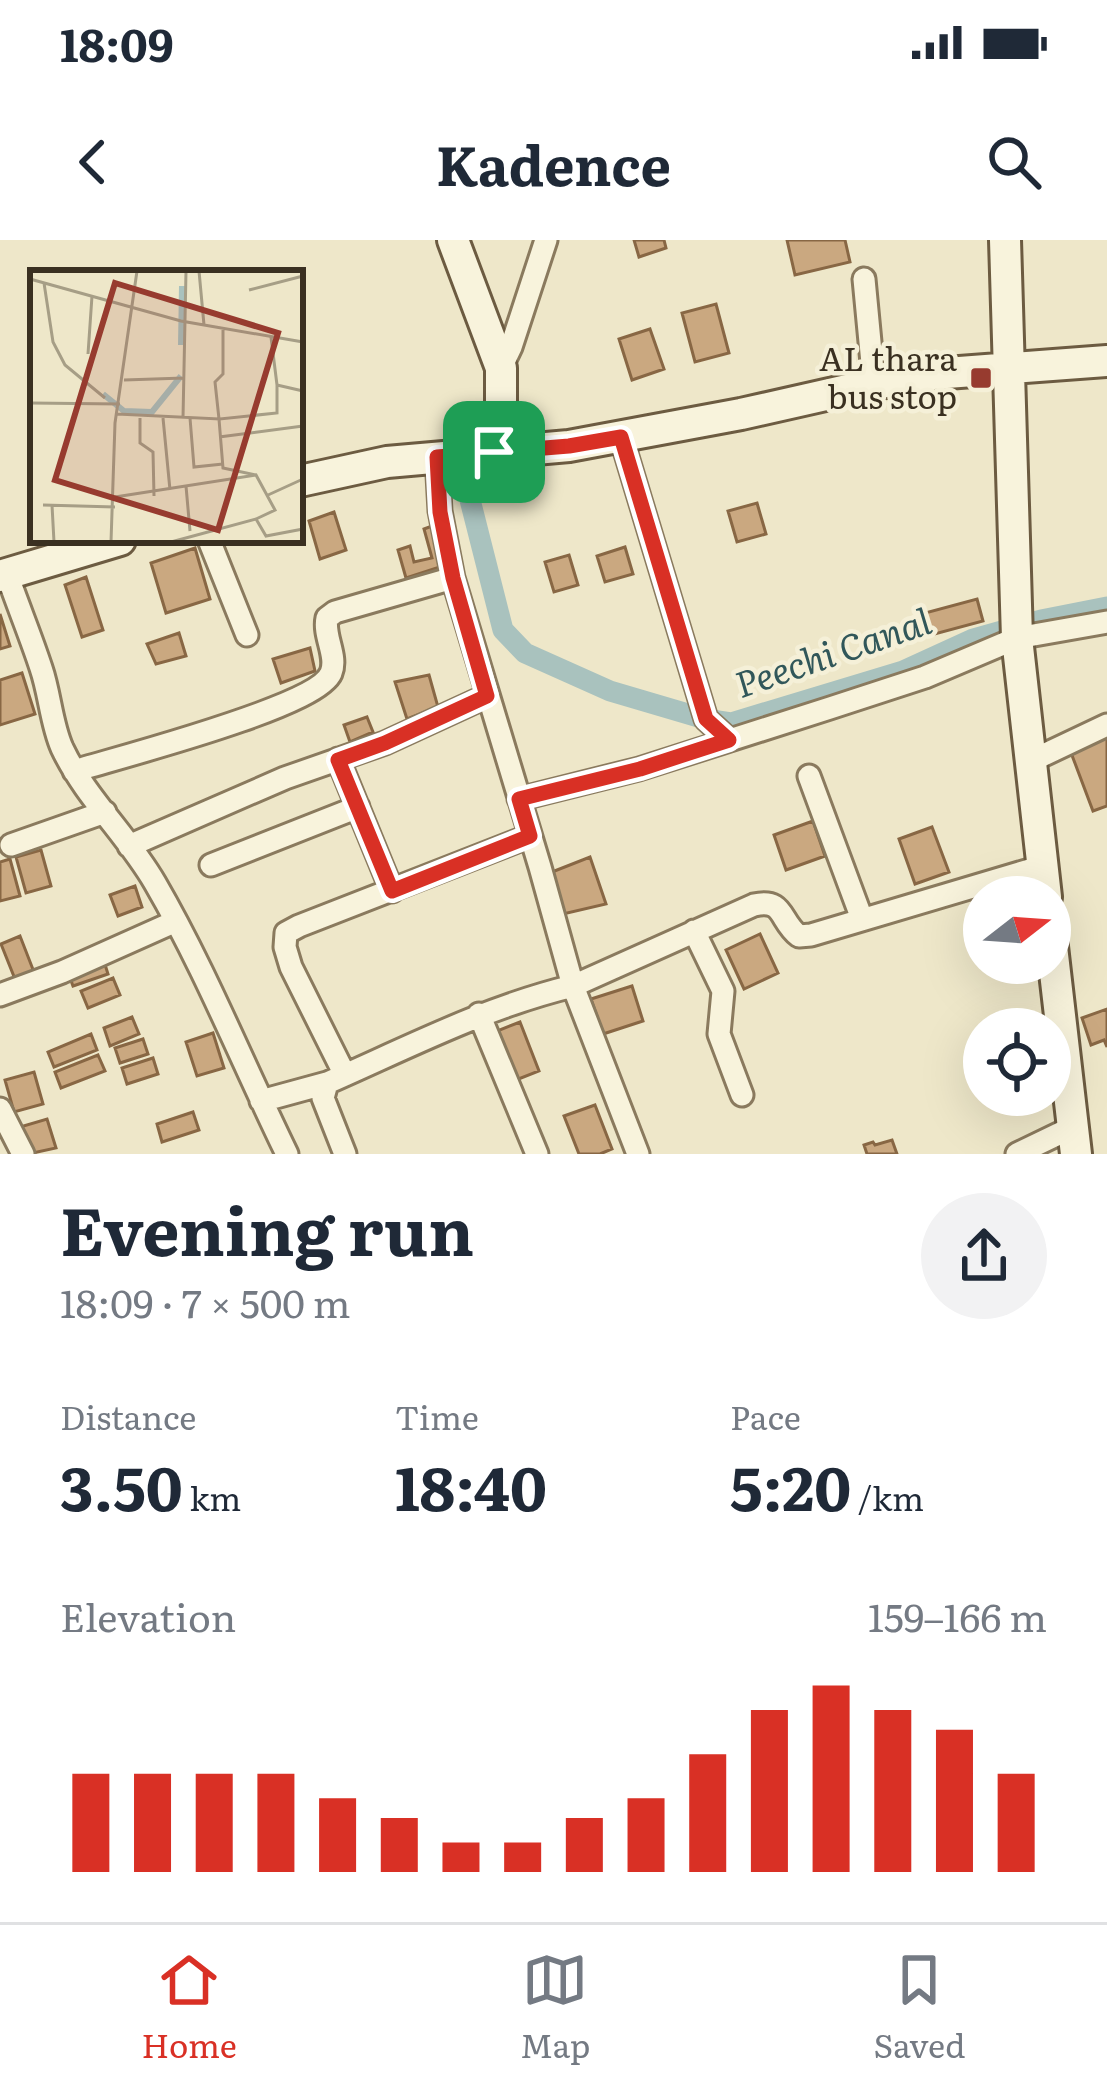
<!DOCTYPE html>
<html lang="en">
<head>
<meta charset="utf-8">
<style>
  :root { --surface:#fff; --page:#f2f2f3; --text:#1f2937; --muted:#747a83; --line:#e0e1e3; --accent:#d93025 }
  body { margin:0; font-family:Literata,serif; background:var(--page); color:var(--text); height:100vh; display:flex; flex-direction:column; font-size:45px; white-space:nowrap }
  * { box-sizing:border-box; margin:0 }
  p { font-size:39px; color:var(--muted) }
  .icon { flex:none; width:66px; height:66px; fill:none; stroke:currentColor; stroke-width:2; stroke-linecap:round; stroke-linejoin:round }
  .map { position:relative; height:914px; overflow:hidden }
  .sheet { display:flex; flex-direction:column; background:var(--surface); flex:1 }
  .sheet>* { flex:none }
  .needle { width:78px; rotate:73deg }
  .fabs { position:absolute; left:963px; top:636px; display:grid; gap:24px }
  .fabs a { display:grid; place-items:center; width:108px; height:108px; border-radius:50%; background:var(--surface); box-shadow:0 12px 48px #0002; font-size:60px }
  .pin { position:absolute; display:grid; place-items:center; width:102px; height:102px; color:#fff; margin:-51px; border-radius:24px; box-shadow:0 6px 18px #0006 }
  .round { display:grid; place-items:center; flex:none; width:126px; height:126px; border-radius:63px; background:var(--page) }
  .headline { display:flex; align-items:center; justify-content:space-between; height:204px; padding:0 60px }
  h1 { font-size:66px; font-weight:700; line-height:90px }
  .figures { display:grid; grid-template-columns:repeat(3,1fr); gap:18px; height:204px; padding:12px 60px }
  .figures div { display:grid; align-content:center }
  .figures b { font-size:60px; font-weight:700 }
  .figures small { font-size:33px; font-weight:400 }
  .figures p { font-size:33px }
  .chart { height:336px; padding:24px 60px }
  .chart p { display:flex; justify-content:space-between }
  .chart svg { width:100%; height:216px; margin-top:12px; stroke:var(--accent); stroke-width:6 }
  .status { display:flex; justify-content:space-between; align-items:center; height:84px; padding:0 60px; background:var(--surface); direction:ltr }
  .status svg { height:33px; fill:currentColor }
  header { display:flex; justify-content:space-between; align-items:center; height:156px; padding:0 60px; background:var(--surface); font-size:54px; font-weight:700 }
  .menu { display:flex; justify-content:space-around; align-items:center; height:168px; border-top:3px solid var(--line); background:var(--surface); font-size:33px; color:var(--muted) }
  .menu a { display:grid; justify-items:center; gap:6px }
  .menu .on { color:var(--accent) }
  .map>svg:first-child { display:block }
  .lines { fill:none; stroke-linecap:round; stroke-linejoin:round }
  .canal { stroke:#a9c2be; stroke-width:21 }
  .building { fill:#caa880; stroke:#886744; stroke-width:3 }
  .street-casing { stroke:#8a7a5e; stroke-width:27 }
  .secondary-casing { stroke:#6c5b41; stroke-width:36 }
  .street { stroke:#f8f3dc; stroke-width:21 }
  .secondary { stroke:#f8f3dc; stroke-width:30 }
  .route-casing { stroke:#fff; stroke-width:24 }
  .route { stroke:#d93025; stroke-width:15 }
  .poi-dot { fill:#973b2f; stroke:#f5f0d8; stroke-width:4.5 }
  .labels { text-anchor:middle; stroke-width:9; stroke-linejoin:round; paint-order:stroke }
  .poi-label { font-size:33px; fill:#3a3021; stroke:#f5f0d8; text-anchor:end }
  .water-label { font-size:36px; font-style:italic; fill:#31575a; stroke:#f5f0d8 }
  .inset-river { fill:none; stroke:#a9c2be; stroke-width:6 }
  .inset-road { fill:none; stroke:#a69e86; stroke-width:3 }
  .view { fill:#973b2f; fill-opacity:0.15; stroke:#973b2f; stroke-width:6 }
  .inset-edge { fill:none; stroke:#3a3021; stroke-width:6 }
</style>
</head>
<body>
<div class="status"><b>18:09</b><svg viewBox="0 0 49 12"><path d="M0 12V9h3v3zM5 12V6h3v6zM10 12V3h3v9zM15 12V0h3v12zM26 1h20v11H26zM47 4h2v5h-2z"/></svg></div>
<header><svg class="icon" aria-label="back" viewBox="0 0 24 24"><path d="M15 5l-7 7 7 7"/></svg>Kadence<svg class="icon" aria-label="search" viewBox="0 0 24 24"><circle cx="10" cy="10" r="6"/><path d="M15 15l6 6"/></svg></header>
<div class="map">
<svg width="1107" height="914" viewBox="0 0 1107 914">
  <rect width="100%" height="100%" fill="#eee7c9"/>
  <g class="lines">
    <!-- canal -->
    <path class="canal" d="M481,202L467,248L503,390L525,413L610,451L705,479L731,483L903,431L973,399L1041,380L1107,367"/>
  </g>
  <!-- building -->
  <path class="building" d="M634,0H664L666,8L639,17Z
    M787,0H845L850,22L795,35Z
    M716,64L729,113L695,122L682,73Z
    M650,89L664,129L632,140L619,99Z
    M757,263L766,294L737,302L728,271Z
    M334,272L346,310L320,319L309,281Z
    M432,286L443,326L406,338L398,310L410,306L414,322L432,318L424,289Z
    M625,307L633,334L605,342L597,316Z
    M195,308L210,359L166,373L151,323Z
    M569,315L578,345L554,352L545,322Z
    M86,337L103,390L82,397L65,345Z
    M977,359L983,381L931,395L925,373Z
    M0,374L10,406L0,409Z
    M179,393L186,416L156,424L147,404Z
    M310,408L315,431L281,443L273,419Z
    M22,433L35,474L0,485V440Z
    M429,435L438,467L407,479L395,442Z
    M367,477L373,492L350,502L344,485Z
    M1107,496V566L1093,571L1070,510Z
    M813,581L825,616L786,630L774,595Z
    M932,587L949,632L915,644L899,599Z
    M41,610L51,646L26,653L16,617Z
    M590,617L606,664L563,674L552,632Z
    M10,619L20,656L0,661V622Z
    M135,646L142,667L118,676L110,655Z
    M760,694L778,733L744,749L726,710Z
    M20,696L34,732L15,739L1,704Z
    M102,715L108,734L73,746L66,727Z
    M113,738L120,755L88,768L81,751Z
    M632,746L643,781L603,794L591,759Z
    M1107,769V807L1104,800L1091,805L1082,778Z
    M132,777L139,794L110,806L104,788Z
    M520,782L539,831L516,840L497,791Z
    M213,793L224,828L197,836L186,802Z
    M91,794L97,810L54,827L48,812Z
    M143,799L148,814L120,823L115,808Z
    M98,815L105,831L61,848L55,832Z
    M153,818L158,834L127,844L122,828Z
    M34,832L43,864L14,872L5,840Z
    M595,865L612,909L600,914H579L564,876Z
    M193,872L199,890L162,902L157,884Z
    M47,879L56,908L28,914L20,887Z
    M892,900L897,914H867L864,905L873,902L875,905Z"/>
  <g class="lines">
    <!-- street casing -->
    <g class="street-casing">
      <path id="street" d="M864,39L874,144
        M501,128L511,107L546,0
        M621,197L706,479L729,500
        M437,217L440,271L453,338L540,627L573,746L754,665C785,658 779,681 799,696L811,695L1043,626
        M209,300L247,395
        M7,334C18,366 31,397 41,428C50,454 51,483 62,508C85,557 128,596 155,643C205,729 243,824 287,914
        M338,519L392,651
        M1031,521L1107,485
        M74,531C116,518 317,467 331,433C338,416 323,396 327,378L335,372L453,338
        M809,536L862,679
        M519,559L639,529L830,468L925,437L1017,398L1107,382
        M11,605L105,572
        M129,606L285,538L385,503L487,456
        M211,625L358,567
        M694,691L723,751L719,794L742,855
        M0,755L62,732L174,682
        M479,774L537,914
        M345,835L291,727L285,707L286,693L299,686L530,596
        M261,861L327,843
        M0,869L23,914
        M345,914L323,858L327,843C409,807 486,767 573,746L638,914
        M1017,914L1073,887"/>
    </g>
    <!-- secondary casing -->
    <g class="secondary-casing">
      <path id="secondary" d="M453,0L501,128V169L493,212
        M1005,0L1017,398L1046,657
        M300,241L387,222L569,206L741,174L874,144L933,134L1107,121
        M0,336L120,300
        M1050,689L1076,914"/>
    </g>
    <!-- street -->
    <use href="#street" class="street"/>
    <!-- secondary -->
    <use href="#secondary" class="secondary"/>
  </g>
  <g class="lines">
    <!-- route casing -->
    <g class="route-casing">
      <path id="route" d="M621,197L706,479L729,500L640,529L519,559L530,596L392,651L338,520L385,503L487,456L453,338L440,272L437,217L569,206Z"/>
    </g>
    <!-- route -->
    <use href="#route" class="route"/>
  </g>
  <!-- markers -->
  <rect class="poi-dot" x="969" y="126" width="24" height="24" rx="6"/>
  <g class="labels">
    <!-- poi labels -->
    <g class="poi-label">
      <text x="957" y="131">AL thara<tspan x="957" dy="38">bus stop</tspan></text>
    </g>
    <!-- water labels -->
    <g class="water-label">
      <text transform="translate(833 413) rotate(-19)" y="13">Peechi Canal</text>
    </g>
  </g>
  <!-- overview -->
  <g transform="translate(30 30)">
    <rect width="273" height="273" fill="#eee7c9"/>
    <path class="inset-river" d="M151,75L152,16M73,124L94,141L122,142L151,106"/>
    <path class="inset-road" d="M169,1L174,55M0,9L151,51L273,72M14,13L23,72L35,95L75,128M219,20L273,6M241,67L247,115L273,121M58,84L62,26M94,110L154,108M0,133L90,134M87,144L189,149L185,112L193,104V60M110,148V173L123,182L124,226M133,148L140,220M153,148L156,1M160,148L164,197L193,194M189,167L273,156M226,205L193,198L189,149L247,143V115M156,216L160,261M238,225L273,209M85,227L226,205L245,240L226,249M13,235L85,237M22,235L24,272M81,272L85,153L107,1M141,272L226,249L236,266L273,259"/>
    <path class="view" d="M85,13L248,63L188,260L25,210Z"/>
    <rect width="273" height="273" class="inset-edge"/>
  </g>
</svg>
<div class="fabs">
<a><svg class="needle" viewBox="-14 -14 28 28"><path d="M0-13l5 13h-10z" fill="#e53935"/><path d="M0 13l5-13h-10z" fill="#747a83"/></svg></a>
<a><svg class="icon" aria-label="locate" viewBox="0 0 24 24"><circle cx="12" cy="12" r="6"/><path d="M12 2v4M12 18v4M2 12h4M18 12h4"/></svg></a>
</div>
<div class="pin" style="left:494px;top:212px;background:#1e9e55"><svg class="icon" aria-label="arrive" viewBox="0 0 24 24"><path d="M6 21V4h12l-3 4 3 4H6"/></svg></div>
</div>
<section class="sheet">
<div class="headline"><div><h1>Evening run</h1><p>18:09 · 7 × 500 m</p></div><a class="round"><svg class="icon" aria-label="share" viewBox="0 0 24 24"><path d="M12 15V3M7 8l5-5 5 5M5 13v7h14v-7"/></svg></a></div>
<div class="figures">
<div><p>Distance</p><b>3.50<small> km</small></b></div>
<div><p>Time</p><b>18:40</b></div>
<div><p>Pace</p><b>5:20<small> /km</small></b></div>
</div>
<div class="chart"><p><span>Elevation</span>159–166 m</p>
<svg viewBox="0 0 160 44" preserveAspectRatio="none"><path d="M5 44V24M15 44V24M25 44V24M35 44V24M45 44V29M55 44V33M65 44V38M75 44V38M85 44V33M95 44V29M105 44V20M115 44V11M125 44V6M135 44V11M145 44V15M155 44V24"/></svg>
</div>
</section>
<nav class="menu">
<a class="on"><svg class="icon" aria-label="home" viewBox="0 0 24 24"><path d="M3 11l9-7 9 7M6 9v11h12V9"/></svg>Home</a>
<a><svg class="icon" aria-label="map" viewBox="0 0 24 24"><path d="M3 6l6-2 6 2 6-2v14l-6 2-6-2-6 2zM9 4v14M15 6v14"/></svg>Map</a>
<a><svg class="icon" aria-label="saved" viewBox="0 0 24 24"><path d="M7 4h10v16l-5-4-5 4z"/></svg>Saved</a>
</nav>
</body>
</html>
